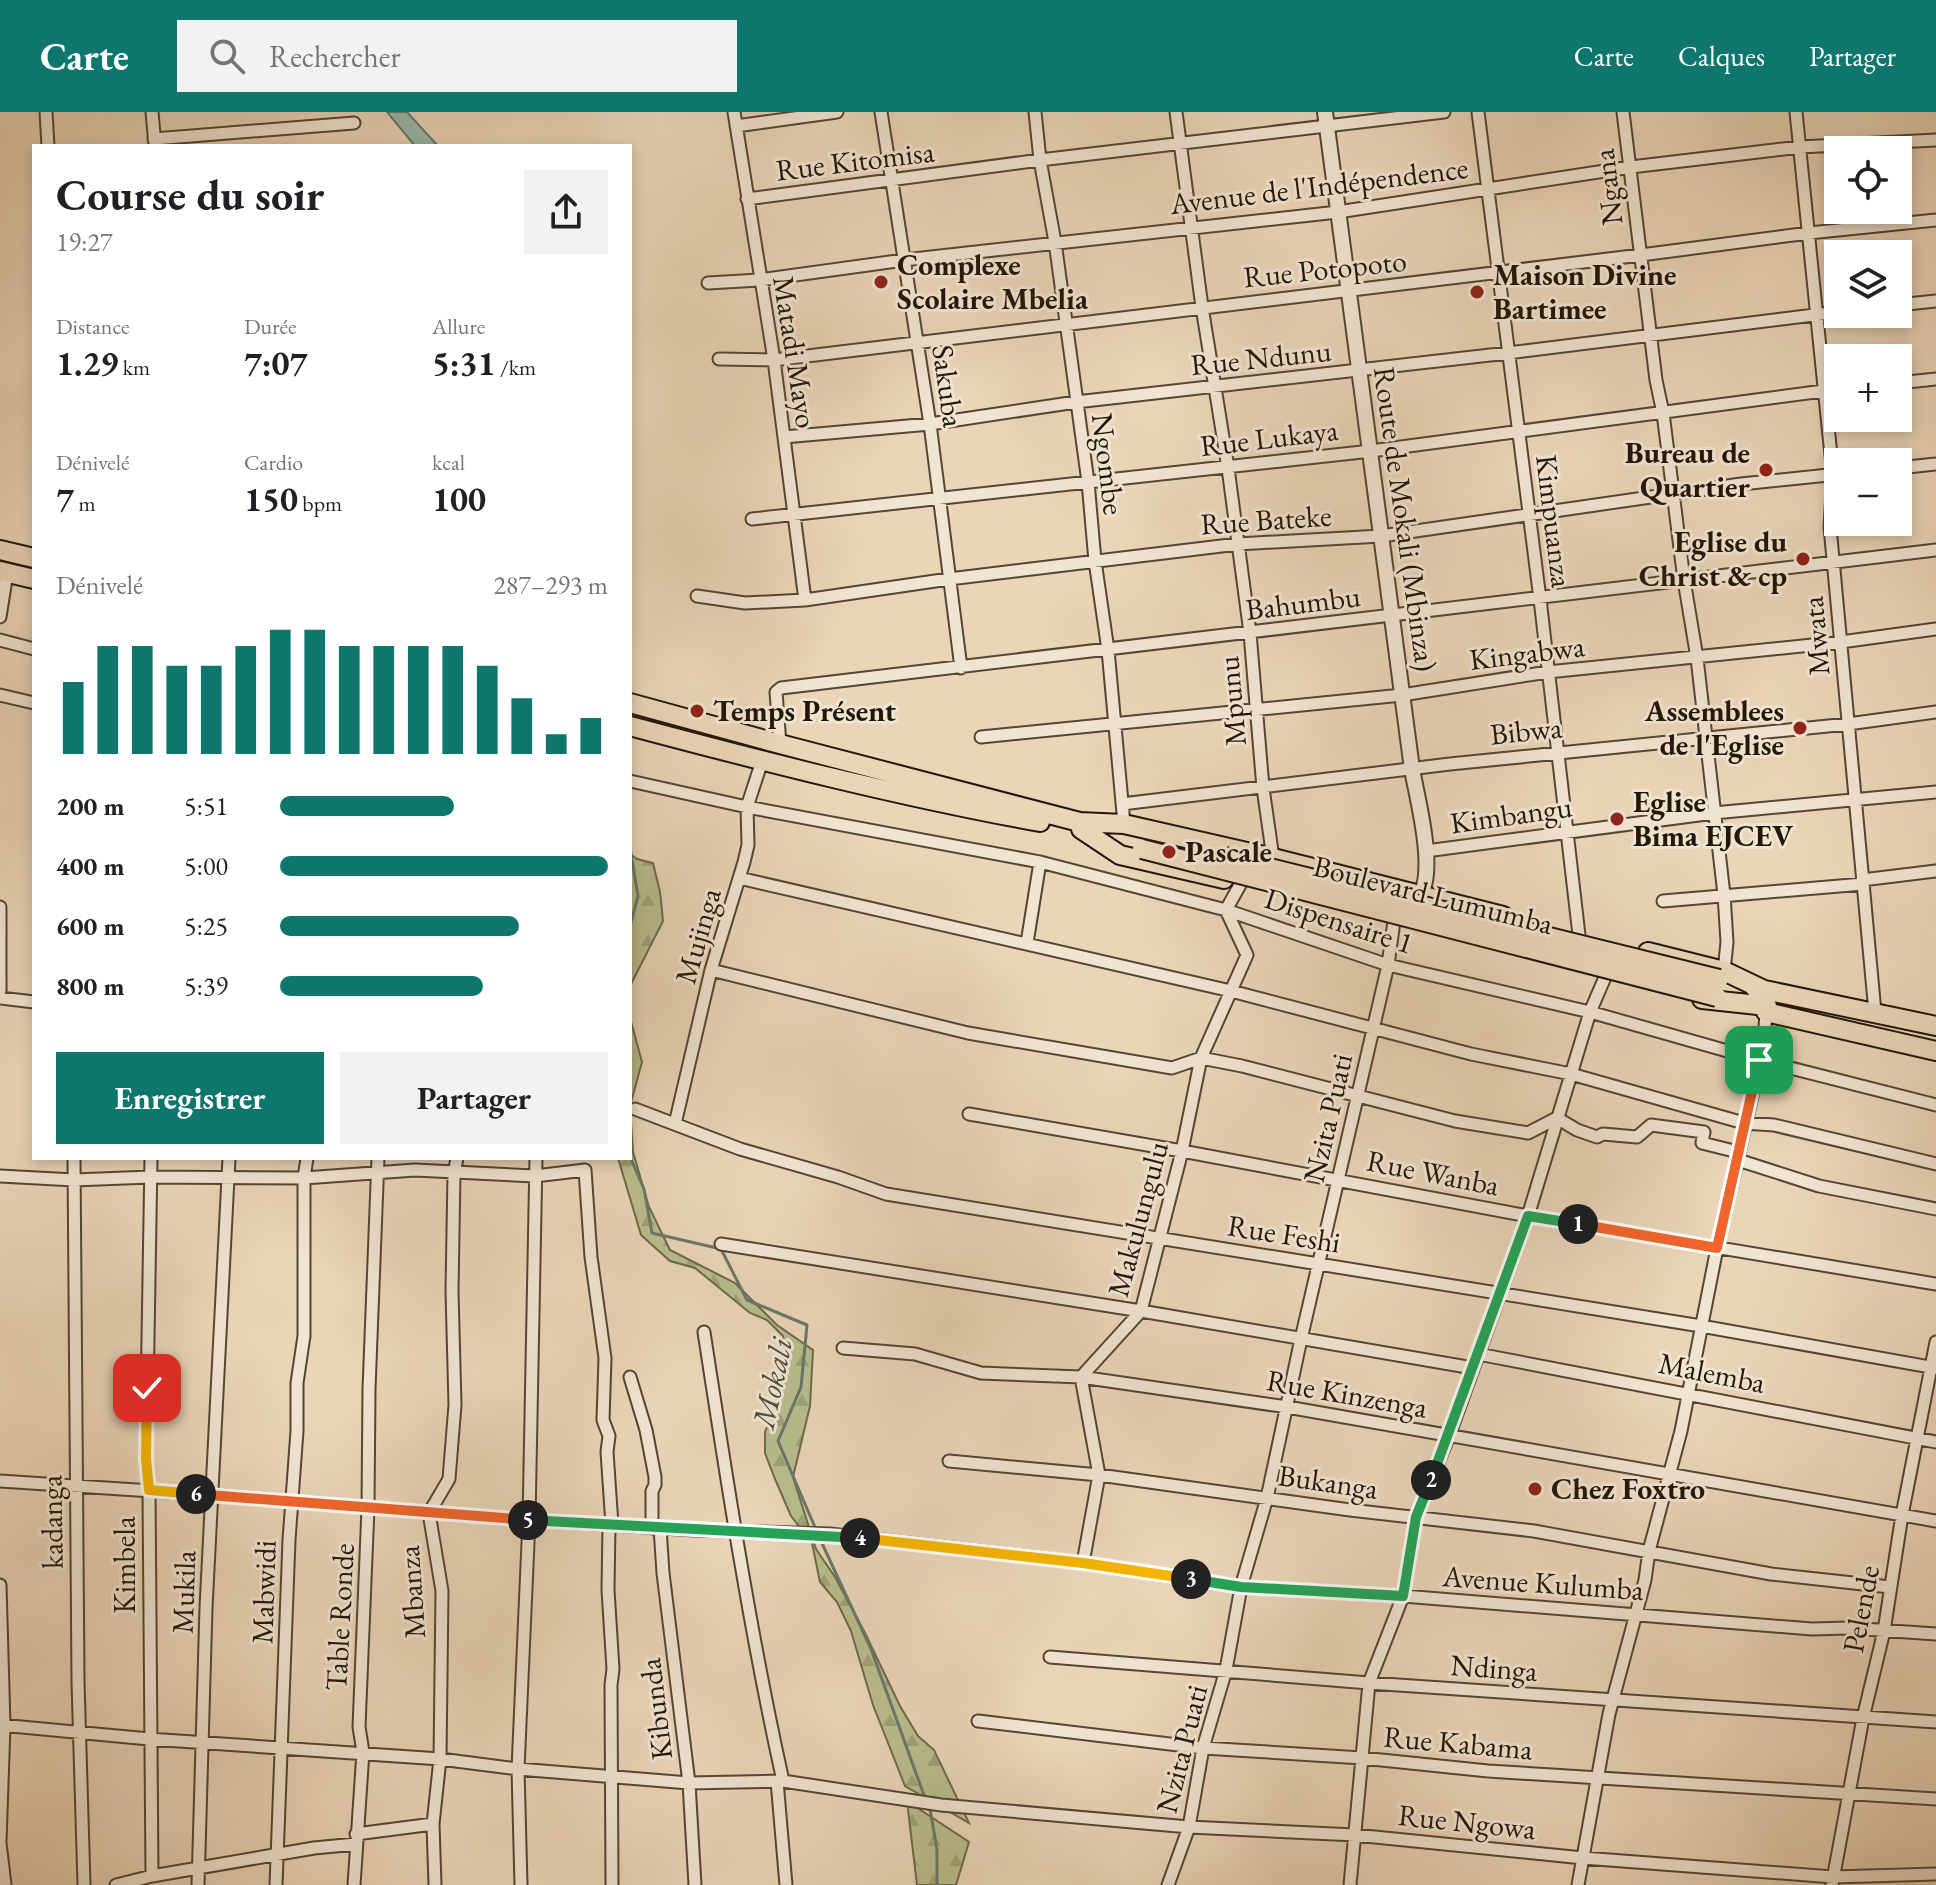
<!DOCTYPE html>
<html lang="fr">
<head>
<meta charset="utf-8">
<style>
  :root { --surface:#fff; --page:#f2f2f2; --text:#202124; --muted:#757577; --accent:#0f766e }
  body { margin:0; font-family:"EB Garamond",serif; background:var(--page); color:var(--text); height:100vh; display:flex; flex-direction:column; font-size:30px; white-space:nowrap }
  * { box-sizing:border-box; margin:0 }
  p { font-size:26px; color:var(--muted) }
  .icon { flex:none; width:44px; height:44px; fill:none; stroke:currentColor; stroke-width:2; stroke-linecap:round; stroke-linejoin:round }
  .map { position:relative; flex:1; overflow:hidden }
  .details { position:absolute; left:32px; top:32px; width:600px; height:1016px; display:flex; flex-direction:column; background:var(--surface); border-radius:0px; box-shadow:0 4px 12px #0003 }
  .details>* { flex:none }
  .controls { position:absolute; left:1824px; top:24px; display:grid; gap:16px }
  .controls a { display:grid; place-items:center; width:88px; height:88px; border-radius:0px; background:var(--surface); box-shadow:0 4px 12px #0003; font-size:40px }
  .pin { position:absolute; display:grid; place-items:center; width:68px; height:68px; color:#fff; margin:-34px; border-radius:16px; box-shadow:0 4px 12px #0006 }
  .km { position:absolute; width:40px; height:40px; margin:-20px; border-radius:50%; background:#222; color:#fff; font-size:22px; line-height:40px; text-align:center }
  .round { display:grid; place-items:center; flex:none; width:84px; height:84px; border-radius:0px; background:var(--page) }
  .head { display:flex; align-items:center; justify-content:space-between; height:136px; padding:0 24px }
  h1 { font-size:44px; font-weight:700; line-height:60px }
  .stats { display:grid; grid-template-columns:repeat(3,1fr); gap:12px; height:136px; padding:8px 24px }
  .stats div { display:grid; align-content:center }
  .stats b { font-size:34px; font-weight:700 }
  .stats small { font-size:22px; font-weight:400 }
  .stats p { font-size:22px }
  .chart { height:224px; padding:16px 24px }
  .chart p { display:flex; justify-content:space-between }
  .chart svg { width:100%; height:144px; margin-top:8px; stroke:var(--accent); stroke-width:6 }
  .cta { display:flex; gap:16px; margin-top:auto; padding:16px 24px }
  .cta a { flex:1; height:92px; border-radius:0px; background:var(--accent); color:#fff; font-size:32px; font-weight:700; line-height:92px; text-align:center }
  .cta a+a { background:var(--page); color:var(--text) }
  ul { padding:0 24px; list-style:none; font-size:26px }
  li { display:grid; grid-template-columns:128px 96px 1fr; align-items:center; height:60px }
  li i { height:20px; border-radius:10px; background:var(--accent) }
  header { display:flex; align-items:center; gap:48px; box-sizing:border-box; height:112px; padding:0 40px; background:var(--accent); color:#fff }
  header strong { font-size:38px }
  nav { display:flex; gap:44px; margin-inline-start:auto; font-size:28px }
  .search { width:560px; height:72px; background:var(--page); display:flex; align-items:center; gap:20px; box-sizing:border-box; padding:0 28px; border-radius:0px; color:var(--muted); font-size:30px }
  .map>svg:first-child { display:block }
  .forest { fill:url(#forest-firs); stroke:#6d6a4a; stroke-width:2 }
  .water { fill:#98b9ab; stroke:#687869; stroke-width:2 }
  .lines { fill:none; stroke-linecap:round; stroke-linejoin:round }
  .stream { stroke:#687869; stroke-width:3 }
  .minor-casing { stroke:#534633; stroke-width:15 }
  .tertiary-casing { stroke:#534633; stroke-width:18 }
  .trunk-casing { stroke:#211607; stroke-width:22 }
  .minor { stroke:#f1e4d1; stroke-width:11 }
  .tertiary { stroke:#f1e4d1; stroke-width:14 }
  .trunk { stroke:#ead5b8; stroke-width:18 }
  .trunk-bridge-casing { stroke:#211607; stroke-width:22; stroke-linecap:butt }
  .trunk-bridge { stroke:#ead5b8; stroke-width:18 }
  .split-1-casing { stroke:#fff; stroke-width:16 }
  .split-2-casing { stroke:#fff; stroke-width:16 }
  .split-3-casing { stroke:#fff; stroke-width:16 }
  .split-4-casing { stroke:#fff; stroke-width:16 }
  .split-5-casing { stroke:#fff; stroke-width:16 }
  .split-6-casing { stroke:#fff; stroke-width:16 }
  .split-7-casing { stroke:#fff; stroke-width:16 }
  .split-1 { stroke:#f0652b; stroke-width:10 }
  .split-2 { stroke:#22a559; stroke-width:10 }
  .split-3 { stroke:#22a559; stroke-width:10 }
  .split-4 { stroke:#f5b400; stroke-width:10 }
  .split-5 { stroke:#22a559; stroke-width:10 }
  .split-6 { stroke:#f0652b; stroke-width:10 }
  .split-7 { stroke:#f5b400; stroke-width:10 }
  .poi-dot { fill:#8f2418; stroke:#f1e4d1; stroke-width:3 }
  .labels { text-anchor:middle; stroke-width:6; stroke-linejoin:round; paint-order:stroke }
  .street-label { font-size:30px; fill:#211607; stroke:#f1e4d1 }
  .poi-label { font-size:30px; font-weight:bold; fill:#211607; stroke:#f1e4d1; text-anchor:start }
  .water-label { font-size:32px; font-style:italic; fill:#4b4f40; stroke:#f1e4d1 }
</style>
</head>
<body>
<header>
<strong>Carte</strong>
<div class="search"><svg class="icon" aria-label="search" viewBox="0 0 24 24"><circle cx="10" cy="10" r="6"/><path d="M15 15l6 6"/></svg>Rechercher</div>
<nav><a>Carte</a><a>Calques</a><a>Partager</a></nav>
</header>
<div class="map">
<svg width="1936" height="1773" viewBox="0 0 1936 1773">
  <defs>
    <pattern id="forest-firs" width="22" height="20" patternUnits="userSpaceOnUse" patternTransform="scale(2)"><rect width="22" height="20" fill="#b9bd8d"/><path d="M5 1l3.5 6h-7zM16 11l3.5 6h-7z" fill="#9fa278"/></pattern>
  </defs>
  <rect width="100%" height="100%" fill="#ead5b8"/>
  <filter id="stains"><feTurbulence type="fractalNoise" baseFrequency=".0025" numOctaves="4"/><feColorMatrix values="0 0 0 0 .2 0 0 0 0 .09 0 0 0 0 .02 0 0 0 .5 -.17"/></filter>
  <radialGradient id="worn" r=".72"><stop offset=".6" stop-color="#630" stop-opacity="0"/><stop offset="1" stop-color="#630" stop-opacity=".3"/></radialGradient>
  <!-- forest -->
  <path class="forest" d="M630,742L637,747L653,751L660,780L663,809L630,874Z
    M630,906L642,950L630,994L633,1040L649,1095L670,1138L735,1171L777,1213L813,1238L810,1294L793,1365L816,1437L835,1465L865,1521L900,1594L918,1624L934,1638L969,1711L905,1674L873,1593L851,1519L837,1490L820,1470L812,1431L791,1404L775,1367L765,1341V1320L780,1284L785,1241L783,1224L767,1208L750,1201L695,1156L670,1149L641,1123L618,1046H630Z
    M907,1689L969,1730L956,1773H917Z"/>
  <!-- water -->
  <path class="water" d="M387,0H407L438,34H415Z"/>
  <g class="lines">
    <!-- stream -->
    <path class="stream" d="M630,736L638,784L630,814
      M630,951V987
      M630,1045L644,1077L652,1121L721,1137L747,1188L807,1213L801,1275L778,1329L817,1420
      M820,1427L871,1537L925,1686
      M930,1697L937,1738V1773"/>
    <!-- minor casing -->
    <g class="minor-casing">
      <path id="minor" d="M46,0L48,34
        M152,0L155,33
        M734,0L774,248L805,488
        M881,0L930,312L961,556
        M1035,0L1040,48L1055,130L1088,370L1095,449L1108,538L1124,712
        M1176,0L1202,195L1228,356L1250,521L1263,676L1273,746
        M1478,0L1540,487L1579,823
        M1623,0L1656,268L1663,301L1684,468L1697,546L1724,783L1727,830L1724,859
        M1796,0L1833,363L1830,415L1875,900
        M736,14L837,0
        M154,27L354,11
        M747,87L1040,48L1444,0
        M708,171L759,168L904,148L1338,100L1631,55L1800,35L1936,28
        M1898,193L1936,189
        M719,247L774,248L1641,143L1809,121L1936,108
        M1898,271L1936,267
        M784,325L930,312L1076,290L1508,241L1838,200
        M1898,356L1936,352
        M752,407L1371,339L1838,277
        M697,484L745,491L805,488L949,467L1238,432L1381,424L1741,372L1838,362
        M0,505L7,461
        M0,528L34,537
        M0,583L34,591
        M981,625L1402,583L1548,560L1841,530L1936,517
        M780,632L776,580L781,576L1936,438
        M630,669L747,695L1040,750L1226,798L1388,853L1590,900L1759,948L1936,993
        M1122,692L1450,652L1848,612L1936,600
        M1426,739L1714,701L1936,680
        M739,766L1231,879L1471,942L1571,962L1744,1011L1774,1013L1936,1052
        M1862,768L1936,759
        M1663,789L1863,772
        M0,795V879
        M1027,831L1040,750
        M711,858L968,921L1172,956L1201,946L1242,954L1455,1009L1528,1021L1557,1006L1577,1018L1597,1025L1603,1022L1637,1025L1651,1013L1704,1020L1702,1031L1734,1039L1738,1048L1819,1074L1936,1097
        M0,886L34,890
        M635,997L740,1037L838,1065L886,1082L1701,1214L1936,1256
        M969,1002L1182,1039L1528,1104L1936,1172
        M675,1012L711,858L744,750L748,733L747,695L762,649
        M74,1046L78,1570L84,1773
        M151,1046L146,1347L149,1378L152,1764
        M0,1064L74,1068L150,1065L304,1066L415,1058L535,1064L585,1058L591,1145L605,1246L603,1308L609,1324L607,1340L612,1413
        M721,1132L1141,1199L1473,1256
        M704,1220C727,1370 750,1520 783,1669
        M843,1236L915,1242L981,1261L1081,1265L1287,1295L1936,1409
        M1478,1242L1936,1330
        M630,1265L646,1318L655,1365V1373L652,1379V1416
        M949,1349L1099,1363L1350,1398L1534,1419L1771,1462L1890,1475
        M0,1369L212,1383L529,1408L695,1418L830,1422L1083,1451L1241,1475L1403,1484L1812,1517L1849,1516L1936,1522
        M609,1412L608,1478L613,1557L611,1573L612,1773
        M660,1416L663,1461L689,1671L695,1773
        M1083,1451L1099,1363L1081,1265L1141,1199L1182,1039L1201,946L1247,843L1226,798L1241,771
        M0,1473L4,1613L0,1731L5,1773
        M1050,1545L1369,1571L1936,1610
        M978,1609L1203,1636L1362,1646L1488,1659L1936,1687
        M0,1613L149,1627L440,1647L518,1657L689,1671L783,1669L941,1693L1189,1715L1355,1723L1583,1746L1833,1765L1936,1762
        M777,1669L786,1773
        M356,1722L433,1712
        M116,1773L152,1764L314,1736L356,1732
        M198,1773L206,1496L229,1046
        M276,1773L289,1428L297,1319V1271L304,1224V1066L307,1046
        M354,1773L363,1640L359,1615L368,1396L369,1277L378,1046
        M435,1773L433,1712L440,1647L442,1479L429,1401L449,1367L455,1293L452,1179L454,1062L457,1046
        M521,1773L518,1657L529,1408L536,1046
        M1168,1773L1189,1715L1203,1636L1226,1558L1241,1475L1267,1386L1301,1227L1388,853L1394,809
        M1350,1773L1369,1571L1403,1484L1416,1405L1449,1324L1528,1104L1590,900L1606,863
        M1578,1773L1609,1602L1645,1468L1649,1439L1681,1319L1717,1136L1764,932L1766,900
        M1832,1773L1863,1606L1884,1519L1902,1403L1936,1230"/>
    </g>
    <!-- tertiary casing -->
    <g class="tertiary-casing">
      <path id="tertiary" d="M1325,0L1412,657C1417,687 1440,768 1415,790"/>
    </g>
    <!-- trunk casing -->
    <g class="trunk-casing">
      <path id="trunk" d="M0,438L34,446
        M0,459L34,467
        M630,591L780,632L1091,713
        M630,614C765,650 902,685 1040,710
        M1079,710L1124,712L1273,746L1503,804
        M1081,717L1120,743L1224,767
        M1648,840L1724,859L1766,879
        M1755,876L1936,914
        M1702,887L1767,894
        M1763,893L1767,894L1766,900L1936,939"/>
    </g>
    <!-- minor -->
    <use href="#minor" class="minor"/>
    <!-- tertiary -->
    <use href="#tertiary" class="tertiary"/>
    <!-- trunk -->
    <use href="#trunk" class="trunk"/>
    <!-- trunk-bridge casing -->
    <g class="trunk-bridge-casing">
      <path id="trunk-bridge" d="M1142,737L1717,885
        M1225,745L1719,867"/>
    </g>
    <!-- trunk-bridge -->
    <use href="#trunk-bridge" class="trunk-bridge"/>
  </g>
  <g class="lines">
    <!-- split-1 casing -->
    <g class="split-1-casing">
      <path id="split-1" d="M1578,1112L1717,1136L1759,948"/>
    </g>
    <!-- split-2 casing -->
    <g class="split-2-casing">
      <path id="split-2" d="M1431,1368L1528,1104L1578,1112"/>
    </g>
    <!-- split-3 casing -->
    <g class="split-3-casing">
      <path id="split-3" d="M1191,1467L1241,1475L1403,1484L1416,1405L1431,1368"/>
    </g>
    <!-- split-4 casing -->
    <g class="split-4-casing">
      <path id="split-4" d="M860,1426L1083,1451L1191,1467"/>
    </g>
    <!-- split-5 casing -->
    <g class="split-5-casing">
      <path id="split-5" d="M528,1408L860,1426"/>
    </g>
    <!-- split-6 casing -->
    <g class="split-6-casing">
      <path id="split-6" d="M196,1382L528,1408"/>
    </g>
    <!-- split-7 casing -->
    <g class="split-7-casing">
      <path id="split-7" d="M147,1276L146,1347L149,1378L196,1382"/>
    </g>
    <!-- split-1 -->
    <use href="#split-1" class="split-1"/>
    <!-- split-2 -->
    <use href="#split-2" class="split-2"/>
    <!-- split-3 -->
    <use href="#split-3" class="split-3"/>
    <!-- split-4 -->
    <use href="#split-4" class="split-4"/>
    <!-- split-5 -->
    <use href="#split-5" class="split-5"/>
    <!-- split-6 -->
    <use href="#split-6" class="split-6"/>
    <!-- split-7 -->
    <use href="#split-7" class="split-7"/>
  </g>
  <!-- markers -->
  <g class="poi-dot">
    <circle cx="881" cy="170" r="8"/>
    <circle cx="1477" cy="180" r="8"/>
    <circle cx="1766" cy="358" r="8"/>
    <circle cx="1803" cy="447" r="8"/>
    <circle cx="697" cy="599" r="8"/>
    <circle cx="1800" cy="616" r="8"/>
    <circle cx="1617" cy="707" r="8"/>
    <circle cx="1169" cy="740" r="8"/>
    <circle cx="1535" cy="1377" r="8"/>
  </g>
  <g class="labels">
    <!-- street labels -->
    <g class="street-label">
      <text transform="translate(855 49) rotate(-7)" y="10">Rue Kitomisa</text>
      <text transform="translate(1319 74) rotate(-7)" y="10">Avenue de l'Indépendence</text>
      <text transform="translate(1608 75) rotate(-97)" y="10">Ngana</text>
      <text transform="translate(1325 157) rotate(-6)" y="10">Rue Potopoto</text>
      <text transform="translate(795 240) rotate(81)" y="10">Matadi Mayo</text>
      <text transform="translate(1261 246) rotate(-6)" y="10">Rue Ndunu</text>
      <text transform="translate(948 274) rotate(82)" y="10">Sakuba</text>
      <text transform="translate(1269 326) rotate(-7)" y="10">Rue Lukaya</text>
      <text transform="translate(1108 352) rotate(83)" y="10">Ngombe</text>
      <text transform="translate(1405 407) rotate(82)" y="10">Route de Mokali (Mbinza)</text>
      <text transform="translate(1266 408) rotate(-4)" y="10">Rue Bateke</text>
      <text transform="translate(1554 409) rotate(83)" y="10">Kimpuanza</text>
      <text transform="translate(1303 491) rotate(-7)" y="10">Bahumbu</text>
      <text transform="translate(1816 524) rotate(-95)" y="10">Mwata</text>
      <text transform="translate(1527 541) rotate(-7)" y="10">Kingabwa</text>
      <text transform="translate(1232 589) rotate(-95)" y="10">Mpunu</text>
      <text transform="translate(1526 619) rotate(-6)" y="10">Bibwa</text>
      <text transform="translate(1511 703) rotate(-8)" y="10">Kimbangu</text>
      <text transform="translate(1433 783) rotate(14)" y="10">Boulevard Lumumba</text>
      <text transform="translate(1339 809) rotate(18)" y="10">Dispensaire 1</text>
      <text transform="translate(698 824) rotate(-74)" y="10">Mujinga</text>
      <text transform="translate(1328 1006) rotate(-77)" y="10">Nzita Puati</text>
      <text transform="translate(1433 1061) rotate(11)" y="10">Rue Wanba</text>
      <text transform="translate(1138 1107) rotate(-75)" y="10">Makulungulu</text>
      <text transform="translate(1284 1122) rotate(9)" y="10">Rue Feshi</text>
      <text transform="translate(1712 1261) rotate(11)" y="10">Malemba</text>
      <text transform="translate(1347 1282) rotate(10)" y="10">Rue Kinzenga</text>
      <text transform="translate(1328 1370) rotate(8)" y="10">Bukanga</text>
      <text transform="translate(52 1410) rotate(-91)" y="10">kadanga</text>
      <text transform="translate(125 1453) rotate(-90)" y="10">Kimbela</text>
      <text transform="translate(1543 1471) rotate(4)" y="10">Avenue Kulumba</text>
      <text transform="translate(184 1480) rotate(-88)" y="10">Mukila</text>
      <text transform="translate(264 1480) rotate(-88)" y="10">Mabwidi</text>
      <text transform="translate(412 1480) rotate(-94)" y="10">Mbanza</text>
      <text transform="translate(1861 1497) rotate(-79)" y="10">Pelende</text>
      <text transform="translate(340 1505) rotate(-87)" y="10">Table Ronde</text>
      <text transform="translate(1494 1556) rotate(4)" y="10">Ndinga</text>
      <text transform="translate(656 1597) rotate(-97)" y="10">Kibunda</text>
      <text transform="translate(1458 1631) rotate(5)" y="10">Rue Kabama</text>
      <text transform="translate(1182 1637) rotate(-76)" y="10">Nzita Puati</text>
      <text transform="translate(1467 1710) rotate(6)" y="10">Rue Ngowa</text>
    </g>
    <!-- poi labels -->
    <g class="poi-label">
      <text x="897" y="163">Complexe<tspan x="897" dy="34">Scolaire Mbelia</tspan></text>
      <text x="1493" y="173">Maison Divine<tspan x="1493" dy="34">Bartimee</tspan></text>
      <text x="1750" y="351" text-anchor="end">Bureau de<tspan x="1750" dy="34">Quartier</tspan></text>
      <text x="1787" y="440" text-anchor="end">Eglise du<tspan x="1787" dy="34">Christ &amp; cp</tspan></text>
      <text x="713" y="609">Temps Présent</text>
      <text x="1784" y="609" text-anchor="end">Assemblees<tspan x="1784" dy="34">de l'Eglise</tspan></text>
      <text x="1633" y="700">Eglise<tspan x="1633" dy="34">Bima EJCEV</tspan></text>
      <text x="1185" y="750">Pascale</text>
      <text x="1551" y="1387">Chez Foxtro</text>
    </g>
    <!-- water labels -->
    <g class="water-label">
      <text transform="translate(772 1271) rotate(-78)" y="11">Mokali</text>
    </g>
  </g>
  <rect width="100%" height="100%" filter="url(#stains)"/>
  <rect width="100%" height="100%" fill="url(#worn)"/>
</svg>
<div class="controls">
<a><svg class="icon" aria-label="locate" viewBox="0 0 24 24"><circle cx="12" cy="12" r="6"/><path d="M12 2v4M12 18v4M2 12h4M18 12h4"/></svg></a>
<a><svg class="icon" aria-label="layers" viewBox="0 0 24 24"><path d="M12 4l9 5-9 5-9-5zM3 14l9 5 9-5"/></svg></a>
<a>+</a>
<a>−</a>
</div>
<div class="pin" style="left:1759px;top:948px;background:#1e9e55"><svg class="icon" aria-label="arrive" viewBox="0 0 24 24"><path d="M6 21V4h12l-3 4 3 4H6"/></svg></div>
<div class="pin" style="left:147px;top:1276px;background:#d93025"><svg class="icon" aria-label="check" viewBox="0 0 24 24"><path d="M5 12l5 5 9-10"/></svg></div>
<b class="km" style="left:1578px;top:1112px">1</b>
<b class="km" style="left:1431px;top:1368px">2</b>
<b class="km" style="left:1191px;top:1467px">3</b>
<b class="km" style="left:860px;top:1426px">4</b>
<b class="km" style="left:528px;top:1408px">5</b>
<b class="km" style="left:196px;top:1382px">6</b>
<section class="details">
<div class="head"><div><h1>Course du soir</h1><p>19:27</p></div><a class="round"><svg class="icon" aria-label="share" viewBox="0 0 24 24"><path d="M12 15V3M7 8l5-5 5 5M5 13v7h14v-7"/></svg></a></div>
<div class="stats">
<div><p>Distance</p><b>1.29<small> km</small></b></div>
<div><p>Durée</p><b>7:07</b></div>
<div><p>Allure</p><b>5:31<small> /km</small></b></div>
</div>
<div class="stats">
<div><p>Dénivelé</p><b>7<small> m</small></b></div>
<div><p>Cardio</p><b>150<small> bpm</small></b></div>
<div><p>kcal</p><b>100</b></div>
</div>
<div class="chart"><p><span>Dénivelé</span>287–293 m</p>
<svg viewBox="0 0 160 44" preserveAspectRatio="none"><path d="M5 44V22M15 44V11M25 44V11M35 44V17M45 44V17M55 44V11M65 44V6M75 44V6M85 44V11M95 44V11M105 44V11M115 44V11M125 44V17M135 44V27M145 44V38M155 44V33"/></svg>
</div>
<ul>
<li><b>200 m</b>5:51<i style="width:53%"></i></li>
<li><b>400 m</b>5:00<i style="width:100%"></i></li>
<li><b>600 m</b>5:25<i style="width:73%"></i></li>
<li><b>800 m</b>5:39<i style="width:62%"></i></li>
</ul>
<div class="cta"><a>Enregistrer</a><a>Partager</a></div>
</section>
</div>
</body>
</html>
